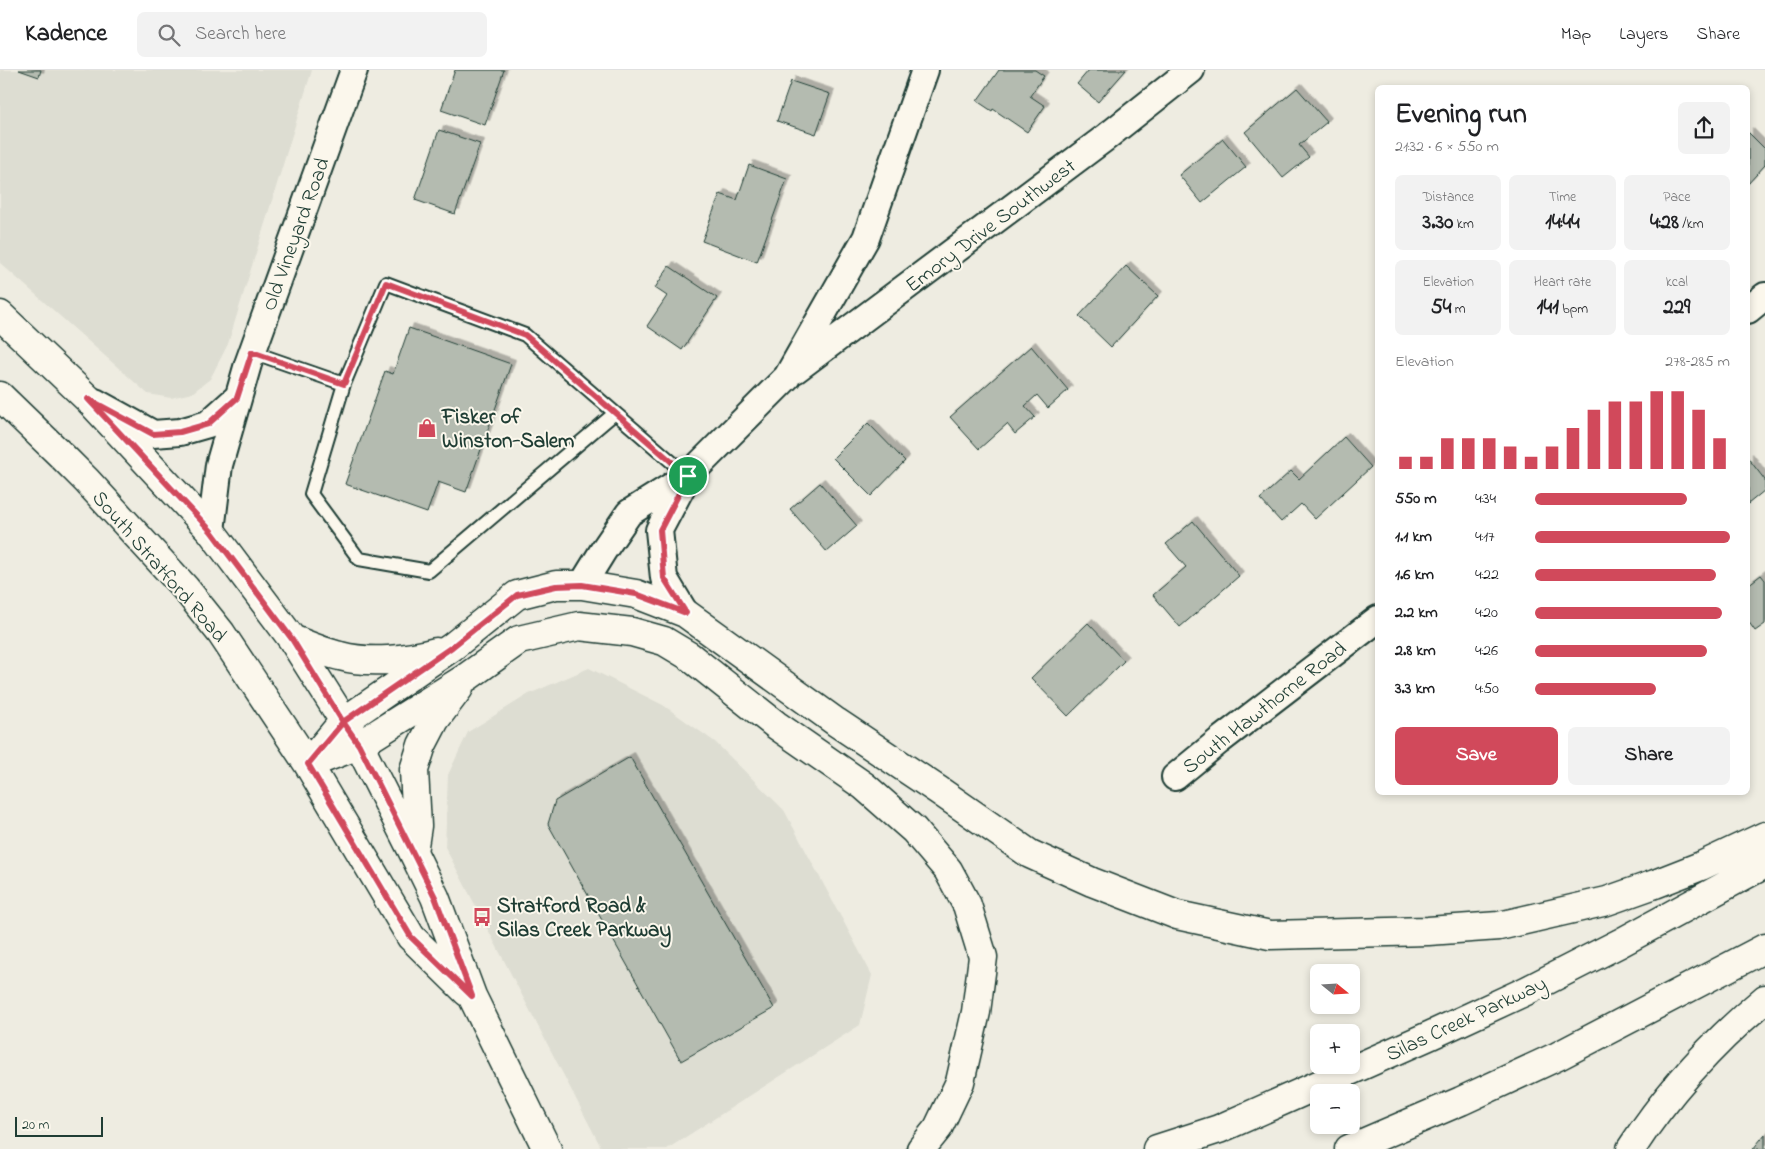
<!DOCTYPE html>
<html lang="en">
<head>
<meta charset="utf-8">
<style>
  :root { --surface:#fff; --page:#f2f2f2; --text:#202124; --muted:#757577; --line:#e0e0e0; --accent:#d1495b }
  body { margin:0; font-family:"Indie Flower",sans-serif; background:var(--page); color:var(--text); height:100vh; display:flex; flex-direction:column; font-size:19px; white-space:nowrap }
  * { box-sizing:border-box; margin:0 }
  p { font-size:16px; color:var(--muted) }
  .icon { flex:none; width:28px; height:28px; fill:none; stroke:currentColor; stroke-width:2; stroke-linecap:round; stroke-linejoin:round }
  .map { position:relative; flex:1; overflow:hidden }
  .side { position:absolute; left:1375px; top:15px; width:375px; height:710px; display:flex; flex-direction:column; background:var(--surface); border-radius:8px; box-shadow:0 2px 8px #0003 }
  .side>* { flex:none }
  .needle { width:32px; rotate:108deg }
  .fabs { position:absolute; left:1310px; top:894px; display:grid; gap:10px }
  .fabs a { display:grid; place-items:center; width:50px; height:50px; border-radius:8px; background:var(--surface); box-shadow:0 2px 8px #0003; font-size:25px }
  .scale { position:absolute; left:15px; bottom:12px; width:88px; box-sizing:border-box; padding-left:5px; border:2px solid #1f3d34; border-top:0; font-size:14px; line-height:18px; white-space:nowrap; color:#1f3d34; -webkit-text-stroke:4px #fbf7ec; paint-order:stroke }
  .pin { position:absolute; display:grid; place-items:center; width:42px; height:42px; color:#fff; margin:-21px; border:2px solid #fff; border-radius:50%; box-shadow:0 1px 5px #0007 }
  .round { display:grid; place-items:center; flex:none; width:52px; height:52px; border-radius:8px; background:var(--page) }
  .head { display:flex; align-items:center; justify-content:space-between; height:85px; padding:0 20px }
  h1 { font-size:28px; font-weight:800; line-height:38px }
  .figures { display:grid; grid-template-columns:repeat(3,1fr); gap:8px; height:85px; padding:5px 20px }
  .figures div { display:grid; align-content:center; border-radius:8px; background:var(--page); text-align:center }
  .figures b { font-size:21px; font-weight:800 }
  .figures small { font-size:14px; font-weight:400 }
  .figures p { font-size:14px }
  .chart { height:140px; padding:10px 20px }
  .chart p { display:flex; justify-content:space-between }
  .chart svg { width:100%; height:90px; margin-top:5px; stroke:var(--accent); stroke-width:6 }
  .primary-button { display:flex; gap:10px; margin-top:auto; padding:10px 20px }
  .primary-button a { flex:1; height:58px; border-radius:8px; background:var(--accent); color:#fff; font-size:20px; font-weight:800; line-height:58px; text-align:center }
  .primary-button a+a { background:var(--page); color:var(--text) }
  ul { padding:0 20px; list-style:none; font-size:16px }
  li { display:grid; grid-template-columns:80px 60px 1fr; align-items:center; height:38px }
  li i { height:12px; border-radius:6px; background:var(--accent) }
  header { display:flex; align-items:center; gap:30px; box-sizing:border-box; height:70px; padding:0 25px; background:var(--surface); border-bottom:1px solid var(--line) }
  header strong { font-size:24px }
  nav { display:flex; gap:28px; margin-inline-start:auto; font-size:18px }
  .search { width:350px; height:45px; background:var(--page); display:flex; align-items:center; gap:12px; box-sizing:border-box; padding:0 18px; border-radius:8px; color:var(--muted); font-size:19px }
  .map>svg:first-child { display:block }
  .built { fill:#ddddd2 }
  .building { fill:#b4bbb0; stroke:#1f3d34; filter:url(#shadow) }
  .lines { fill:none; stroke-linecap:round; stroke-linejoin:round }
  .service-casing { stroke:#1f3d34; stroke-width:16 }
  .minor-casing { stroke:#1f3d34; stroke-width:30 }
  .primary-casing { stroke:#1f3d34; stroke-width:31 }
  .service { stroke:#fbf7ec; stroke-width:12 }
  .minor { stroke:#fbf7ec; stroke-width:26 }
  .primary { stroke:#fbf7ec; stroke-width:28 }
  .route-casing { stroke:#fff; stroke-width:10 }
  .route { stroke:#d1495b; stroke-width:6 }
  .labels { text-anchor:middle; stroke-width:4; stroke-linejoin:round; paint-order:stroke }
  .street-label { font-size:21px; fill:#1f3d34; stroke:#fbf7ec }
  .poi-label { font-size:21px; font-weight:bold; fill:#1f3d34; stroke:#fbf7ec; text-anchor:start }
</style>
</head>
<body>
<header>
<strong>Kadence</strong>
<div class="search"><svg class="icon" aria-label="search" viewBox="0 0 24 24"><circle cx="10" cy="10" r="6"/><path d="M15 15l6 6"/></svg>Search here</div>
<nav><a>Map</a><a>Layers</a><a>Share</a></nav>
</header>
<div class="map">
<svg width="1765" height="1079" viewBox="0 0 1765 1079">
  <defs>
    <filter id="shadow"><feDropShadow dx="4.5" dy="-4.5" stdDeviation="0" flood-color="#0004"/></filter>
  </defs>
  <rect width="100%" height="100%" fill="#eeece1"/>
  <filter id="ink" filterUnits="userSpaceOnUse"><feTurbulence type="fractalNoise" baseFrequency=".02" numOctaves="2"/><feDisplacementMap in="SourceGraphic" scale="10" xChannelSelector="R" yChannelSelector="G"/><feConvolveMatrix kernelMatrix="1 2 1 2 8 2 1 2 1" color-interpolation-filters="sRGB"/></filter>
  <g filter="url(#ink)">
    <!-- built -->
    <path class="built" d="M0,0H312L228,274L210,309L192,323L171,328L148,324L0,193Z
      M589,598L663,635L715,672L784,740L872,905L860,955L667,1079H602L445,777L448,705L468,662L529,624Z"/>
    <!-- building -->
    <path class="building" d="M19,0H41L39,7Z
      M455,0H504L485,55L441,40Z
      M999,0H1035L1044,6L1030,26L1045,36L1027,62L993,39L992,41L977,31Z
      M1089,0H1126L1098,32L1077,14Z
      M791,11L830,24L816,64L777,51Z
      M1297,18L1327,52L1299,75L1309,87L1283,108L1245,62Z
      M439,60L480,74L455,144L415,130Z
      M1748,62L1765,79V95L1748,114Z
      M1223,69L1246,97L1202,133L1179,105Z
      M749,95L787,109L757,192L702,171L720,124L737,130Z
      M669,196L717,228L682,280L647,256L667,226L655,218Z
      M1126,196L1158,226L1111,277L1079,246Z
      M409,258L511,294L466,422L438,412L427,443L345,414L385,301L393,304Z
      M1031,276L1068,320L1048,338L1037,325L1025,336L1035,347L1015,364L1007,354L979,379L950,347Z
      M868,353L905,391L871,426L833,388Z
      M1344,367L1371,397L1315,449L1301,434L1281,452L1260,429L1291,401L1299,409Z
      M1748,388L1765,410V420L1748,434Z
      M820,413L857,456L827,482L790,439Z
      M1193,451L1239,506L1180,557L1153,525L1186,497L1166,474Z
      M1761,505L1765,510V554L1755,561L1748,551V515Z
      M1088,553L1124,591L1068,646L1031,608Z
      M630,687L774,938L681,991L548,754L555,731Z
      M1765,1064V1079H1753Z"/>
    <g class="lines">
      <!-- service casing -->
      <g class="service-casing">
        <path id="service" d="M252,282L344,314L386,213L525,265L688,406
          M344,314L311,424L359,489L429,501L615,343"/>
      </g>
      <!-- minor casing -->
      <g class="minor-casing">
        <path id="minor" d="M1748,240L1765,226
          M795,300L1105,68L1191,0
          M95,332L153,364L180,362L208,354L237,328
          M211,461L219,395L248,294L354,0
          M582,515L603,481L629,443L688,406L787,307L866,168L925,0
          M685,543L664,508L659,460L687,407
          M1175,707L1219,671L1378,549"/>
      </g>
      <!-- primary casing -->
      <g class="primary-casing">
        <path id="primary" d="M0,245L88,329L211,461L292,569L359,675L413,782L435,827L472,926L547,1079
          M0,326L62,386L87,411L185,518L221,563L308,694L411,867L467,922
          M292,569C307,575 323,582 340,586C369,594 407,590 436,582
          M308,694L343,652L452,577L517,525L556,515H582L636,524L685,543L836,652L938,720L1030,784L1092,812L1177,845L1270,865L1428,861L1499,856L1607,831L1655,814L1701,796L1765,766
          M309,694L359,675L467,607L519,570L579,556L632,562L664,571L689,586L776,655L864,716L914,760L948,800L967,835L983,887L976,942L960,1012L938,1058L921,1079
          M413,782L417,756L414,700L422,675L435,650L459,618
          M1157,1079L1219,1059L1431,965L1526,921L1620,873L1765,794
          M1349,1079L1461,1031L1558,986L1765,878
          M1631,1079C1667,1023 1715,971 1765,929"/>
      </g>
      <!-- service -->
      <use href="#service" class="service"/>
      <!-- minor -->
      <use href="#minor" class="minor"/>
      <!-- primary -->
      <use href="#primary" class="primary"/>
    </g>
  </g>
  <g class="lines" filter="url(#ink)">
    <!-- route casing -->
    <g class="route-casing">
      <path id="route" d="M688,406L525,265L386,213L344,314L252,282L237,328L208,354L180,362L153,364L88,329L211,461L292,569L343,652L308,694L411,867L472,926L435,827L359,675L343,652L452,577L517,525L556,516L582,515L636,524L686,543L664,508L660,460L688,406"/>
    </g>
    <!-- route -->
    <use href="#route" class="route"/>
  </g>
  <!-- icons -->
  <defs>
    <g id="shop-bare" transform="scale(1.5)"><path d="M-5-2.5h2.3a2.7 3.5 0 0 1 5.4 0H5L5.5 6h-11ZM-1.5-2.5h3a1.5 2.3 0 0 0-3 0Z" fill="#d1495b" stroke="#fbf7ec" stroke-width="2.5" paint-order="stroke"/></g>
    <g id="bus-bare" transform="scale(1.5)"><path d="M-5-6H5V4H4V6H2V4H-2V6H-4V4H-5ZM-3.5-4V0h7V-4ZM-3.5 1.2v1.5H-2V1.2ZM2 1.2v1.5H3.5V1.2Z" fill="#d1495b" stroke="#fbf7ec" stroke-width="2.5" paint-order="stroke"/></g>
  </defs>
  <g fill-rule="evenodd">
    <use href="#shop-bare" x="427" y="358"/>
    <use href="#bus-bare" x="482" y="847"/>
  </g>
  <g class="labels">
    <!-- street labels -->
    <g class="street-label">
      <text transform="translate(990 155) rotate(-37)" y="7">Emory Drive Southwest</text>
      <text transform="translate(295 164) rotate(-70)" y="7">Old Vineyard Road</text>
      <text transform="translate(160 496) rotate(49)" y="7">South Stratford Road</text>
      <text transform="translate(1264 637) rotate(-38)" y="7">South Hawthorne Road</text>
      <text transform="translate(1466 948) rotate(-25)" y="7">Silas Creek Parkway</text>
    </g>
    <!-- poi labels -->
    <g class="poi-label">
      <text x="442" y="353">Fisker of<tspan x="442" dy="24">Winston-Salem</tspan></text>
      <text x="497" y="842">Stratford Road &amp;<tspan x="497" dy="24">Silas Creek Parkway</tspan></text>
    </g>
  </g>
</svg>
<div class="fabs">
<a><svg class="needle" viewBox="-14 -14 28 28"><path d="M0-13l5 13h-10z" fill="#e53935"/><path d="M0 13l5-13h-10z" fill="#757577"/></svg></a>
<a>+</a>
<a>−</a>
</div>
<div class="scale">20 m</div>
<div class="pin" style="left:688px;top:406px;background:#1e9e55"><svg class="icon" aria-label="arrive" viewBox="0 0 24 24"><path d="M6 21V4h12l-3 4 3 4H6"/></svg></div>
<section class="side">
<div class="head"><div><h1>Evening run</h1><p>21:32 · 6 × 550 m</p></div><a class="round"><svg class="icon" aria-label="share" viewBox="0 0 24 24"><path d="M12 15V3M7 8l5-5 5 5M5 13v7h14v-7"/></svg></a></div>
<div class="figures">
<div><p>Distance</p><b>3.30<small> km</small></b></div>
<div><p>Time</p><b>14:44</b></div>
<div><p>Pace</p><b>4:28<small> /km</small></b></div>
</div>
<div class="figures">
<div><p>Elevation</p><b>54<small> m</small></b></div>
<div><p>Heart rate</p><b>141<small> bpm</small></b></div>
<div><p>kcal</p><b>229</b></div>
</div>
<div class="chart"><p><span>Elevation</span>278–285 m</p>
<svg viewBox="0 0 160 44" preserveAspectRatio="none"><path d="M5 44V38M15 44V38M25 44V29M35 44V29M45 44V29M55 44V33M65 44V38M75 44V33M85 44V24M95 44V15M105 44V11M115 44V11M125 44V6M135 44V6M145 44V15M155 44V29"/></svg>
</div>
<ul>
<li><b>550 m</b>4:34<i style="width:78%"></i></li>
<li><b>1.1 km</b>4:17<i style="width:100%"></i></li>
<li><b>1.6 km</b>4:22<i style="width:93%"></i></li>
<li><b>2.2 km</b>4:20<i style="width:96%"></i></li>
<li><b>2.8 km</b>4:26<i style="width:88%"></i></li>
<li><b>3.3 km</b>4:50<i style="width:62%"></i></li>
</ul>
<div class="primary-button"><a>Save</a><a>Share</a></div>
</section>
</div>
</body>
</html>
